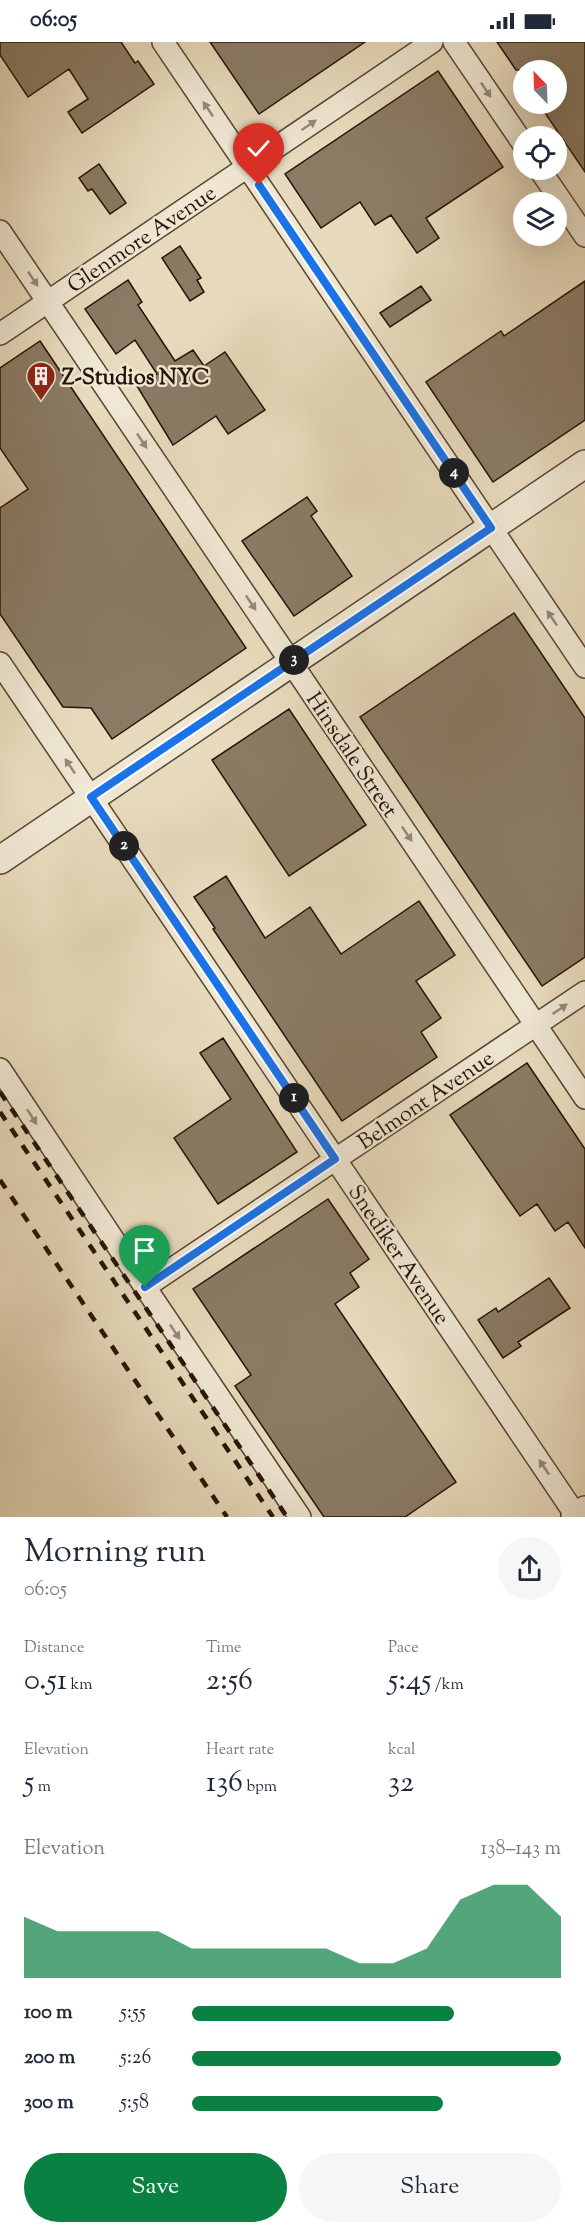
<!DOCTYPE html>
<html lang="en">
<head>
<meta charset="utf-8">
<style>
  :root { --surface:#fff; --page:#f6f6f7; --text:#1f2937; --muted:#747a83; --accent:#0b8043 }
  body { margin:0; font-family:"Sorts Mill Goudy",serif; background:var(--page); color:var(--text); height:100vh; display:flex; flex-direction:column; font-size:22px; white-space:nowrap }
  * { box-sizing:border-box; margin:0 }
  p { font-size:20px; color:var(--muted) }
  .icon { flex:none; width:33px; height:33px; fill:none; stroke:currentColor; stroke-width:2; stroke-linecap:round; stroke-linejoin:round }
  .map { position:relative; height:1475px; overflow:hidden }
  .details { display:flex; flex-direction:column; background:var(--surface); flex:1 }
  .details>* { flex:none }
  .needle { width:39px; rotate:337deg }
  .tools { position:absolute; left:513px; top:18px; display:grid; gap:12px }
  .tools a { display:grid; place-items:center; width:54px; height:54px; border-radius:50%; background:var(--surface); box-shadow:0 6px 24px #0002; font-size:30px }
  .pin { position:absolute; display:grid; place-items:center; width:51px; height:51px; color:#fff; margin:-62px -26px; border-radius:50% 50% 50% 0; rotate:-45deg; box-shadow:0 0 6px #0007 }
  .pin .icon { rotate:45deg }
  .km { position:absolute; width:30px; height:30px; margin:-15px; border-radius:50%; background:#222; color:#fff; font-size:16px; line-height:30px; text-align:center }
  .round { display:grid; place-items:center; flex:none; width:63px; height:63px; border-radius:32px; background:var(--page) }
  .summary { display:flex; align-items:center; justify-content:space-between; height:102px; padding:0 24px }
  h1 { font-size:33px; font-weight:600; line-height:45px }
  .metrics { display:grid; grid-template-columns:repeat(3,1fr); gap:9px; height:102px; padding:6px 24px }
  .metrics div { display:grid; align-content:center }
  .metrics b { font-size:30px; font-weight:600 }
  .metrics small { font-size:16px; font-weight:400 }
  .metrics p { font-size:16px }
  .chart { height:168px; padding:12px 24px }
  .chart p { display:flex; justify-content:space-between }
  .chart svg { width:100%; height:108px; margin-top:6px; fill:var(--accent); opacity:.7 }
  .button { display:flex; gap:12px; margin-top:auto; padding:12px 24px }
  .button a { flex:1; height:69px; border-radius:36px; background:var(--accent); color:#fff; font-size:24px; font-weight:600; line-height:69px; text-align:center }
  .button a+a { background:var(--page); color:var(--text) }
  ul { padding:0 24px; list-style:none; font-size:20px }
  li { display:grid; grid-template-columns:96px 72px 1fr; align-items:center; height:45px }
  li i { height:15px; border-radius:8px; background:var(--accent) }
  .status { display:flex; justify-content:space-between; align-items:center; height:42px; padding:0 30px; background:var(--surface); direction:ltr }
  .status svg { height:16px; fill:currentColor }
  .map>svg:first-child { display:block }
  .building { fill:#8a7b65; stroke:#251406; stroke-width:1.5 }
  .lines { fill:none; stroke-linecap:round; stroke-linejoin:round }
  .minor-casing { stroke:#564634; stroke-width:24 }
  .tertiary-casing { stroke:#564634; stroke-width:30 }
  .minor { stroke:#f0e8d4; stroke-width:21 }
  .tertiary { stroke:#f0e8d4; stroke-width:27 }
  .rail { stroke:#251406; stroke-width:4.5; stroke-dasharray:10 10; stroke-linecap:butt }
  .oneway { fill:#958977 }
  .route-casing { stroke:#fff; stroke-width:12 }
  .route { stroke:#1a73e8; stroke-width:8 }
  .labels { text-anchor:middle; stroke-width:5; stroke-linejoin:round; paint-order:stroke }
  .street-label { font-size:22px; fill:#251406; stroke:#f0e8d4 }
  .poi-label { font-size:22px; font-weight:bold; fill:#251406; stroke:#f0e8d4; text-anchor:start }
</style>
</head>
<body>
<div class="status"><b>06:05</b><svg viewBox="0 0 49 12"><path d="M0 12V9h3v3zM5 12V6h3v6zM10 12V3h3v9zM15 12V0h3v12zM26 1h20v11H26zM47 4h2v5h-2z"/></svg></div>
<div class="map">
<svg width="585" height="1475" viewBox="0 0 585 1475">
  <rect width="100%" height="100%" fill="#e8dbbd"/>
  <filter id="stains"><feTurbulence type="fractalNoise" baseFrequency=".00333" numOctaves="4"/><feColorMatrix values="0 0 0 0 .2 0 0 0 0 .09 0 0 0 0 .02 0 0 0 .5 -.17"/></filter>
  <radialGradient id="worn" r=".72"><stop offset=".6" stop-color="#630" stop-opacity="0"/><stop offset="1" stop-color="#630" stop-opacity=".3"/></radialGradient>
  <!-- building -->
  <path class="building" d="M0,0H121L135,21L138,19L154,42L82,91L68,70L88,57L69,27L28,55L0,13Z
    M210,0H365L259,72Z
    M497,0H585V130L539,62H556V28H516Z
    M438,29L503,125L426,176L439,196L417,211L391,173L375,183L360,160L321,186L285,132Z
    M99,122L126,161L110,172L92,147L88,149L79,136Z
    M180,204L201,236L197,238L204,250L190,259L162,216Z
    M128,238L142,260L138,263L175,319L193,308L204,324L225,310L265,368L228,392L216,374L173,403L137,344L157,332L135,298L116,312L85,267Z
    M585,239V378L493,440L426,340L501,289L504,294Z
    M421,244L431,258L390,285L380,271Z
    M40,299L246,606L112,697L91,666L63,665L0,572V466L28,447L0,406V326Z
    M307,455L317,469L311,474L352,534L294,574L242,499Z
    M514,571L585,676V915L542,944L360,675Z
    M289,667L366,783L289,834L212,718Z
    M226,834L265,896L310,865L341,912L419,859L455,913L416,939L441,976L421,990L437,1015L342,1079L213,887L215,886L194,855Z
    M223,996L297,1110L218,1162L174,1096L231,1057L200,1011Z
    M527,1021L585,1107V1206L568,1180L555,1189L537,1162L520,1174L450,1073Z
    M328,1157L369,1217L350,1231L359,1245L335,1262L456,1440L405,1475H324L235,1344L251,1333L193,1247Z
    M549,1236L570,1266L518,1300L521,1304L503,1316L478,1278L496,1266L498,1270Z"/>
  <g class="lines">
    <!-- minor casing -->
    <g class="minor-casing">
      <path id="minor" d="M163,0L585,625
        M454,0L524,103
        M540,128L585,194
        M0,189L585,1056
        M0,292L432,0
        M0,621L577,1475
        M0,1027L145,1245L300,1475
        M145,1245L585,950"/>
    </g>
    <!-- tertiary casing -->
    <g class="tertiary-casing">
      <path id="tertiary" d="M0,818L585,422
        M575,1475L585,1468"/>
    </g>
    <!-- minor -->
    <use href="#minor" class="minor"/>
    <!-- tertiary -->
    <use href="#tertiary" class="tertiary"/>
    <!-- rail -->
    <path class="rail" d="M0,1050L287,1475
      M0,1070L273,1475
      M0,1138L227,1475"/>
  </g>
  <!-- one-way arrows -->
  <defs><path id="oneway-solid" d="M-6-.8H1V-3.2L6.5 0L1 3.2V.8H-6Z" transform="scale(1.5)"/></defs>
  <g class="oneway">
    <use href="#oneway-solid" transform="translate(486 48) rotate(56)"/>
    <use href="#oneway-solid" transform="translate(208 67) rotate(-124)"/>
    <use href="#oneway-solid" transform="translate(309 83) rotate(-34)"/>
    <use href="#oneway-solid" transform="translate(33 237) rotate(56)"/>
    <use href="#oneway-solid" transform="translate(142 399) rotate(56)"/>
    <use href="#oneway-solid" transform="translate(251 561) rotate(56)"/>
    <use href="#oneway-solid" transform="translate(552 576) rotate(-124)"/>
    <use href="#oneway-solid" transform="translate(70 724) rotate(-124)"/>
    <use href="#oneway-solid" transform="translate(407 792) rotate(56)"/>
    <use href="#oneway-solid" transform="translate(560 967) rotate(-34)"/>
    <use href="#oneway-solid" transform="translate(32 1075) rotate(57)"/>
    <use href="#oneway-solid" transform="translate(175 1290) rotate(56)"/>
    <use href="#oneway-solid" transform="translate(544 1425) rotate(-124)"/>
  </g>
  <g class="lines">
    <!-- route casing -->
    <g class="route-casing">
      <path id="route" d="M145,1245L335,1117L91,755L491,486L259,143"/>
    </g>
    <!-- route -->
    <use href="#route" class="route"/>
  </g>
  <!-- icons -->
  <defs>
    <g id="building-pin" transform="scale(1.5)"><path d="M0 17L-7.5 6A9.5 9.5 0 1 1 7.5 6Z" fill="#8f2418" stroke="#f0e8d4"/><path d="M-4-6H4V6H1V3H-1V6H-4ZM-2.5-4.3h1.7v1.8h-1.7ZM.8-4.3h1.7v1.8H.8ZM-2.5-1h1.7V.8h-1.7ZM.8-1h1.7V.8H.8Z" fill="#fff"/></g>
  </defs>
  <g fill-rule="evenodd">
    <use href="#building-pin" x="41" y="334"/>
  </g>
  <g class="labels">
    <!-- street labels -->
    <g class="street-label">
      <text transform="translate(141 196) rotate(-34)" y="8">Glenmore Avenue</text>
      <text transform="translate(353 712) rotate(56)" y="8">Hinsdale Street</text>
      <text transform="translate(425 1057) rotate(-34)" y="8">Belmont Avenue</text>
      <text transform="translate(400 1212) rotate(56)" y="8">Snediker Avenue</text>
    </g>
    <!-- poi labels -->
    <g class="poi-label">
      <text x="62" y="342">Z-Studios NYC</text>
    </g>
  </g>
  <rect width="100%" height="100%" filter="url(#stains)"/>
  <rect width="100%" height="100%" fill="url(#worn)"/>
</svg>
<div class="tools">
<a><svg class="needle" viewBox="-14 -14 28 28"><path d="M0-13l5 13h-10z" fill="#e53935"/><path d="M0 13l5-13h-10z" fill="#747a83"/></svg></a>
<a><svg class="icon" aria-label="locate" viewBox="0 0 24 24"><circle cx="12" cy="12" r="6"/><path d="M12 2v4M12 18v4M2 12h4M18 12h4"/></svg></a>
<a><svg class="icon" aria-label="layers" viewBox="0 0 24 24"><path d="M12 4l9 5-9 5-9-5zM3 14l9 5 9-5"/></svg></a>
</div>
<div class="pin" style="left:145px;top:1245px;background:#1e9e55"><svg class="icon" aria-label="arrive" viewBox="0 0 24 24"><path d="M6 21V4h12l-3 4 3 4H6"/></svg></div>
<div class="pin" style="left:259px;top:143px;background:#d93025"><svg class="icon" aria-label="check" viewBox="0 0 24 24"><path d="M5 12l5 5 9-10"/></svg></div>
<b class="km" style="left:294px;top:1056px">1</b>
<b class="km" style="left:124px;top:804px">2</b>
<b class="km" style="left:294px;top:618px">3</b>
<b class="km" style="left:454px;top:431px">4</b>
</div>
<section class="details">
<div class="summary"><div><h1>Morning run</h1><p>06:05</p></div><a class="round"><svg class="icon" aria-label="share" viewBox="0 0 24 24"><path d="M12 15V3M7 8l5-5 5 5M5 13v7h14v-7"/></svg></a></div>
<div class="metrics">
<div><p>Distance</p><b>0.51<small> km</small></b></div>
<div><p>Time</p><b>2:56</b></div>
<div><p>Pace</p><b>5:45<small> /km</small></b></div>
</div>
<div class="metrics">
<div><p>Elevation</p><b>5<small> m</small></b></div>
<div><p>Heart rate</p><b>136<small> bpm</small></b></div>
<div><p>kcal</p><b>32</b></div>
</div>
<div class="chart"><p><span>Elevation</span>138–143 m</p>
<svg viewBox="0 0 160 44" preserveAspectRatio="none"><path d="M0 44V19L10 25L20 25L30 25L40 25L50 32L60 32L70 32L80 32L90 32L100 38L110 38L120 32L130 12L140 6L150 6L160 19V44z"/></svg>
</div>
<ul>
<li><b>100 m</b>5:55<i style="width:71%"></i></li>
<li><b>200 m</b>5:26<i style="width:100%"></i></li>
<li><b>300 m</b>5:58<i style="width:68%"></i></li>
</ul>
<div class="button"><a>Save</a><a>Share</a></div>
</section>
</body>
</html>
